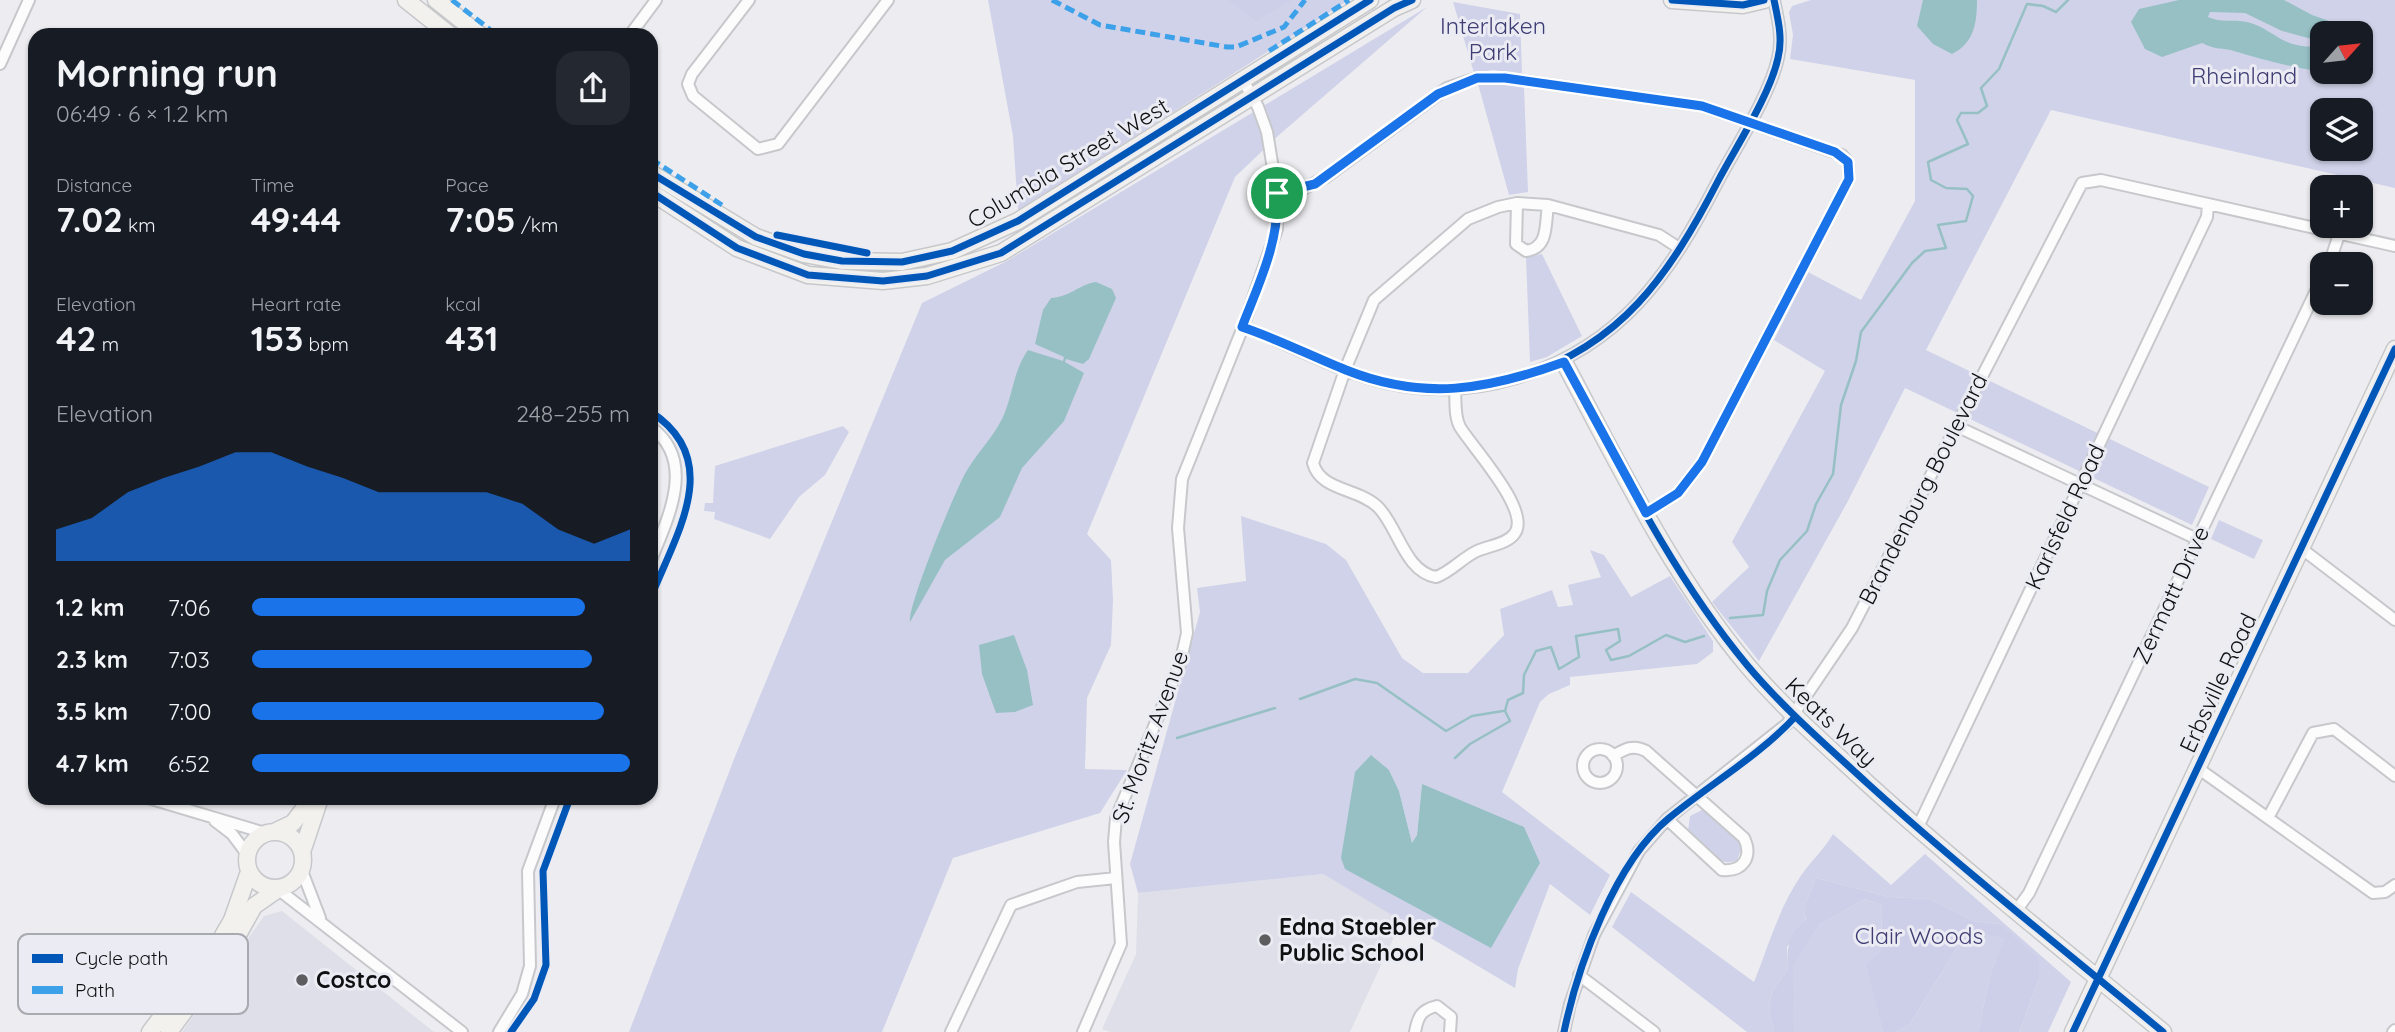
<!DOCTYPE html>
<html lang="en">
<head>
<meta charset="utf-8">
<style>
  :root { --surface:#171b24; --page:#242831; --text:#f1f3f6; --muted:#9ea1a6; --accent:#1a73e8 }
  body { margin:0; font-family:Quicksand,sans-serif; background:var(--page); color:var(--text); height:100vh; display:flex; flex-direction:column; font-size:26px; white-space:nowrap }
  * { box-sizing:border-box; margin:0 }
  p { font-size:23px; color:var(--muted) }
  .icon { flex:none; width:38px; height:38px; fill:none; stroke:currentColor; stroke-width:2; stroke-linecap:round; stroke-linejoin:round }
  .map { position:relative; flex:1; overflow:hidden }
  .sheet { position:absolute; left:28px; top:28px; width:630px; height:777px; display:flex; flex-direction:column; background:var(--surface); border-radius:21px; box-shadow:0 2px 5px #0004 }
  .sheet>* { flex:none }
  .needle { width:46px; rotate:63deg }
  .buttons { position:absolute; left:2310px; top:21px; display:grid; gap:14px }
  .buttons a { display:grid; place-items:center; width:63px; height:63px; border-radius:14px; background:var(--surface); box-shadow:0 2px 5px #0004; font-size:35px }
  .pin { position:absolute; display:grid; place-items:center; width:60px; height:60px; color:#fff; margin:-30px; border:4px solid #fff; border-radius:50%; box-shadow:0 2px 7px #0007 }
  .round { display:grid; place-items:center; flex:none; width:74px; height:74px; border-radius:21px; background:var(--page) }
  .summary { display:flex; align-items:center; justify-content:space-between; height:119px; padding:0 28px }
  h1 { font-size:38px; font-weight:700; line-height:52px }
  .figures { display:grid; grid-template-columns:repeat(3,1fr); gap:10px; height:119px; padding:7px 28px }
  .figures div { display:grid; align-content:center }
  .figures b { font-size:35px; font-weight:700 }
  .figures small { font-size:19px; font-weight:400 }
  .figures p { font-size:19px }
  .chart { height:196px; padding:14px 28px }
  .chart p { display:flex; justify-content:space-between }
  .chart svg { width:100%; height:126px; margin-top:7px; fill:var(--accent); opacity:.7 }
  ul { padding:0 28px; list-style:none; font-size:23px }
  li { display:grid; grid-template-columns:112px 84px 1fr; align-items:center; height:52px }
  li i { height:18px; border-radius:9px; background:var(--accent) }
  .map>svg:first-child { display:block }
  .built { fill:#dedfe8 }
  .green { fill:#d0d2e9; fill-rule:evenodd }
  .forest { fill:#cdcee8 }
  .water { fill:#96c0c4; fill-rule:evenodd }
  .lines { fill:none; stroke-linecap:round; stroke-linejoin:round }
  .stream { stroke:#96c0c4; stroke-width:2.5 }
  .street-casing { stroke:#c7c8cb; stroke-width:14 }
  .secondary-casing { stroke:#c7c8cb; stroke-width:19 }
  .street { stroke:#fcfcfd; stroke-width:10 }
  .secondary { stroke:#f2f1ee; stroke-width:16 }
  .quiet { stroke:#3da1ea; stroke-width:5; stroke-dasharray:10 5; stroke-linecap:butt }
  .cycleway-casing { stroke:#ebecf3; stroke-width:11 }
  .cycleway { stroke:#0057b8; stroke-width:7 }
  .route-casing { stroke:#fff; stroke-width:14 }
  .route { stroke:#1a73e8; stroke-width:9 }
  .poi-dot { fill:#5d5d60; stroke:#ebecf3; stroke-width:2.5 }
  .labels { text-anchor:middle; stroke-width:6; stroke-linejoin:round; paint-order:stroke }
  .park-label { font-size:23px; fill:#3e3d74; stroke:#ebecf3 }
  .street-label { font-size:23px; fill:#101012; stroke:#ebecf3 }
  .poi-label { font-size:23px; font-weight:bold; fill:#101012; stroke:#ebecf3; text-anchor:start }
  .key { fill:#ebecf3; stroke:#a9aab0; stroke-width:2 }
  .key-label { font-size:19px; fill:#101012 }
</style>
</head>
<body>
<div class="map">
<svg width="2395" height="1032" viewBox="0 0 2395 1032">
  <rect width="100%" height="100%" fill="#ededf1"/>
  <!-- built -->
  <path class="built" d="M1323,874L1402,920L1350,1032H1110L1102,1029L1136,954L1138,893Z
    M282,911L434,1032H182L264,916Z"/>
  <!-- green -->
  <path class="green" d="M988,0H1349L1018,211L1013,136Z
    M1811,0H2395V188L2051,110L1926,350L2209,487L2192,525L1905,388L1848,501L1759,661L1712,602L1749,567L1732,542L1825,371L1774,340L1808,272L1861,300L1915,201V80L1790,59L1793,35L1789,12L1792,6ZM2322,33H2361V72H2322ZM2322,110H2361V149H2322Z
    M1453,2L1520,14L1522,74L1493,70L1474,73Z
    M1427,7L1279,135L1235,177L1087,534L1111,560L1113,600L1111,645L1087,698L1085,769L1127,770L1100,813L953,858L882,1032H629L736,754L922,303L1007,261Z
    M1500,83L1524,86L1528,192L1509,195L1478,84Z
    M1542,254L1582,336L1547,357L1530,362L1526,257Z
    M843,426L849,432L825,475L799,497L770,539L714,519L715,512L704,511L705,503H713L715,466Z
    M1241,516L1326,544L1346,560L1402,658L1423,673H1468L1504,635L1500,609L1552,590L1558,607L1573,605L1568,585L1601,577L1590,550L1604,555L1631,597L1670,576L1713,641V652L1697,664L1570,677V685L1549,694L1540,702L1502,792L1610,875L1590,915L1550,884L1518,969L1515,988L1323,874L1138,893L1130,864L1200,612L1197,588L1246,581ZM1389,770L1399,791L1412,843L1417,835L1422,784L1491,947L1355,772Z
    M2219,520L2263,540L2254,559L2211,539Z
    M1704,809L1739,840L1742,847L1737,860C1719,870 1701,843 1688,831L1690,816Z
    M1833,834L1891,885L1925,854L2071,982L2048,1032H2019L2039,979L2000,924L1973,921L1930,899L1889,897L1816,878L1804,908L1806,922L1787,947L1788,970C1768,995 1766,1001 1774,1032H1747L1612,927L1631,892L1754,982C1768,947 1779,908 1800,877C1810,862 1823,851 1833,834Z
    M1865,899L1882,905L1881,950L1867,965L1883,1032H1794L1792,968L1820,924Z
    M1967,931L2006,937L1991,972L1978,1032H1896L1910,1024Z"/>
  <!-- forest -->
  <path class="forest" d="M1228,0H1292L1256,21Z
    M1816,878L1889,897L1930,899L1973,921L2000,924L2039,959V979L2019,1032H1978L1991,972L2005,938L1967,931L1910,1024L1896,1032H1883L1866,965L1881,950L1882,905L1865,899L1820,924L1793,967L1794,1032H1774C1766,1001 1768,995 1788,970C1787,950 1787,934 1806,921L1804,908Z"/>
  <!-- water -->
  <path class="water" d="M1923,0H1977C1977,23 1974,43 1952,54L1933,44L1917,26Z
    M2179,0H2284L2312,15L2349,28L2351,33H2322V72C2292,67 2263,60 2234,51C2221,47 2218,51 2202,43L2162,57L2145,49L2131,22L2139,9ZM2210,12L2245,13L2282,31L2319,41L2318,46C2282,50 2273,28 2247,22C2234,19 2221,23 2208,17Z
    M1096,282L1112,289L1116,298L1089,359L1083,364L1066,359L1065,362L1084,373L1064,421L1022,468L1000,517L945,560L910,622C907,607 955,491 966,472C976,454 992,439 1002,419C1013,396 1013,371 1028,350L1063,361L1064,357L1035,344L1043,310L1051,298C1071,297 1079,284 1096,282Z
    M1014,635L1027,670L1033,705L1015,712L996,713L982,674L979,645Z
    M1371,755L1389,770L1399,791L1412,843L1417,835L1422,784L1524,827L1540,863L1491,948L1345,869L1341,858L1355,772Z"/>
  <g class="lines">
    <!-- stream -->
    <path class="stream" d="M1730,618L1763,615L1767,591L1780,560L1807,531L1816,504L1833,474L1841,405L1856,361L1861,332L1912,263L1925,251L1946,248L1938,225L1966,221L1973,196L1967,189L1946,188L1931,180L1928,162L1968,144L1957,120L1961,113H1978L1987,106L1981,88L1999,69L2027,4L2043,6L2056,12L2068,0
      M1300,699L1355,679L1377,683L1446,731L1472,716L1503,711
      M1177,738L1275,708
      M1455,758L1470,744L1510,721L1505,711L1508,700L1523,693L1524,675L1536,651L1551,647L1559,669L1579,657L1576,636L1618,629L1620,641L1606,650L1611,660L1629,656L1666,635L1685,642L1704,636"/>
    <!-- street casing -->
    <g class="street-casing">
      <path id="street" d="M749,0L692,74L688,84L693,96L758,149L778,144L888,0
        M630,35L656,0
        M0,64L29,0
        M1277,193L1303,189L1326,177L1447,88L1477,78H1505L1702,106L1842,155L1848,162L1849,179L1702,462L1678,493L1646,513
        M1517,203L1516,244L1526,251C1549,248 1545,224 1548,205
        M2329,264L2340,232
        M1243,327C1291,344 1336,371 1386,383C1430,393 1473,391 1516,378C1621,347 1670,274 1718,181C1736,147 1770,95 1778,58C1783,39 1778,19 1774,0
        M1455,390C1456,401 1454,416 1460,427C1472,447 1531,510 1515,533C1508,544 1488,546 1477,551C1462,558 1451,572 1436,577C1405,572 1398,527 1378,507C1359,488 1320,491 1313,463L1345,370L1374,300L1468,219L1498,207L1517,203L1548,205L1659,235L1679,248
        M1956,426L2197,539
        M651,427C697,461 668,518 651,560
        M2302,549L2395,620
        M1583 766a17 17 0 1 1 34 0a17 17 0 1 1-34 0Z
        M1613,756C1625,749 1633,744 1646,751L1744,838C1753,857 1743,872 1722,870L1667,819
        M2199,769L2373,893L2385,892L2395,885
        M148,798L265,833
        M2268,818L2313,733L2334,729L2395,776
        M215,821L232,834L247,854
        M1917,829L2207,217L2208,204
        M302,871L320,918
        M279,890L462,1032
        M2016,911L2029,893L2322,278
        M1579,975L1654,1032
        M499,1032L522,994L530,966L528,871L555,798
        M951,1032L1011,905L1077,882L1116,878
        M1083,1032L1121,944L1114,842L1116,818L1180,664L1187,633L1178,528L1182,479L1243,327L1277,229V193L1267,132L1258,107L1243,80
        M1415,1032C1418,1016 1421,1010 1437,1006L1451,1017L1450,1032
        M1564,1032L1570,1004L1594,935L1639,851L1667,819L1787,724L1852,628L2082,183L2101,180L2395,246
        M2393,1032L2395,1030"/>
    </g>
    <!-- secondary casing -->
    <g class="secondary-casing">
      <path id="secondary" d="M406,0L450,35
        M436,0L480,35
        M1672,0L1743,5L1764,0
        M651,173L756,237L804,254L842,261L902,262L952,251L1018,221L1370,0
        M651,192L737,248L808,275L883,281L927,276L1001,253L1394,8L1412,0
        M1564,362C1619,465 1672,575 1747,665C1783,708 1826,745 1867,783C1963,870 2064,950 2163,1032
        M247 860a28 28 0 1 1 56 0a28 28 0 1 1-56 0Z
        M274,832L293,823L312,798
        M302,852L320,798
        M150,1032L221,939L232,920L249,872
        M169,1032L230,949L254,906L277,890
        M2073,1032L2395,349"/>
    </g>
    <!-- street -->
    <use href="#street" class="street"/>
    <!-- secondary -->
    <use href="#secondary" class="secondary"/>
    <!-- quiet -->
    <path class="quiet" d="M452,0L497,35
      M1052,0L1100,25L1227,47H1236L1284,27L1305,0
      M1269,51L1349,0
      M651,159L722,205"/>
    <!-- cycleway casing -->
    <g class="cycleway-casing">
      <path id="cycleway" d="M1672,0L1743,5L1764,0
        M651,173L756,237L804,254L842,261L902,262L952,251L1018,221L1370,0
        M651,192L737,248L808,275L883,281L927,276L1001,253L1394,8L1412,0
        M777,235L867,253
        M1243,327C1291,344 1336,371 1386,383C1430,393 1473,391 1516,378C1621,347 1670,274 1718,181C1736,147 1770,95 1778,58C1783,39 1778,19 1774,0
        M1564,362C1619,465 1672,575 1747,665C1783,708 1826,745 1867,783C1963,870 2064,950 2163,1032
        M651,412C725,460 676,534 651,597
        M511,1032L534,999L546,965L543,871L570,798
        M1564,1032C1578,965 1615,862 1669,818C1710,784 1759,756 1795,717
        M2073,1032L2395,349"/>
    </g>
    <!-- cycleway -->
    <use href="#cycleway" class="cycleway"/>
  </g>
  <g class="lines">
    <!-- route casing -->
    <g class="route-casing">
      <path id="route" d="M1477,78H1505L1702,106L1835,152L1848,162L1849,179L1702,462L1678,493L1646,513L1564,362C1487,390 1424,401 1346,370C1311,356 1278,339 1242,327C1259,283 1280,241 1277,193L1315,184L1438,94Z"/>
    </g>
    <!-- route -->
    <use href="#route" class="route"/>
  </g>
  <!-- markers -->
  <g class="poi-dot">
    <circle cx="1265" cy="940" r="7"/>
    <circle cx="302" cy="980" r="7"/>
  </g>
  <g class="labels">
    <!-- park labels -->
    <g class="park-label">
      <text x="1493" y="34">Interlaken<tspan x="1493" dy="26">Park</tspan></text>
      <text x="2244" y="84">Rheinland</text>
      <text x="1919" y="944">Clair Woods</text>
    </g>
    <!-- street labels -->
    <g class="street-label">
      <text transform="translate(1068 163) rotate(-31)" y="8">Columbia Street West</text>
      <text transform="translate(1923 489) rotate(-63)" y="8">Brandenburg Boulevard</text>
      <text transform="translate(2065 517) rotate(-65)" y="8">Karlsfeld Road</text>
      <text transform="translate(2171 595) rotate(-65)" y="8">Zermatt Drive</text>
      <text transform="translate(2218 683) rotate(-65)" y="8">Erbsville Road</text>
      <text transform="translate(1831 722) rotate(44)" y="8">Keats Way</text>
      <text transform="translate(1150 737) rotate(-70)" y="8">St. Moritz Avenue</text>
    </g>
    <!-- poi labels -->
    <g class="poi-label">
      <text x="1279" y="935">Edna Staebler<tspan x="1279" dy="26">Public School</tspan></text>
      <text x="316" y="988">Costco</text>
    </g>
  </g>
  <!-- legend -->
  <rect x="18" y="934" width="230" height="80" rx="10" class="key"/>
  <rect x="32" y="954" width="31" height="9" fill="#0057b8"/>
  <rect x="32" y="986" width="31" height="8" fill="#3da1ea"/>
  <g class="key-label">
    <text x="75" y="965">Cycle path</text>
    <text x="75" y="997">Path</text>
  </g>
</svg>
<div class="buttons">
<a><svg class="needle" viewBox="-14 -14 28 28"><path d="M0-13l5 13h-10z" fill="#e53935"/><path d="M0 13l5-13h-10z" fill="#9ea1a6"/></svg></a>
<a><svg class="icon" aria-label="layers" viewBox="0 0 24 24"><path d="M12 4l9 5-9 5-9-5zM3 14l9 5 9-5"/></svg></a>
<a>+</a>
<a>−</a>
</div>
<div class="pin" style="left:1277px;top:193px;background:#1e9e55"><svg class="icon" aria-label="arrive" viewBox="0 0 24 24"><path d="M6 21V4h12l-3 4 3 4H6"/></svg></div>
<section class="sheet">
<div class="summary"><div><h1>Morning run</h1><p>06:49 · 6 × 1.2 km</p></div><a class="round"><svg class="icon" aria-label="share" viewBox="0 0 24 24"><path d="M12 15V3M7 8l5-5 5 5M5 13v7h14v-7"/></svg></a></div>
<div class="figures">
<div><p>Distance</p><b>7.02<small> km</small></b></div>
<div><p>Time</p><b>49:44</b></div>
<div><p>Pace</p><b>7:05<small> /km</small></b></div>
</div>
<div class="figures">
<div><p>Elevation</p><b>42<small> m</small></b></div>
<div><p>Heart rate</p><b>153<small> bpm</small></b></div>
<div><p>kcal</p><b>431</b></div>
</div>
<div class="chart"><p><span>Elevation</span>248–255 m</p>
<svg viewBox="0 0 160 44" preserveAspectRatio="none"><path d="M0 44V33L10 29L20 20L30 15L40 11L50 6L60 6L70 11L80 15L90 20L100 20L110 20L120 20L130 24L140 33L150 38L160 33V44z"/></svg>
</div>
<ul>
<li><b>1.2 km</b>7:06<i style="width:88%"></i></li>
<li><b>2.3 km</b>7:03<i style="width:90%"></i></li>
<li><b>3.5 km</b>7:00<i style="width:93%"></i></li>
<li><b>4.7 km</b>6:52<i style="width:100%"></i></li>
</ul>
</section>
</div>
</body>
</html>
